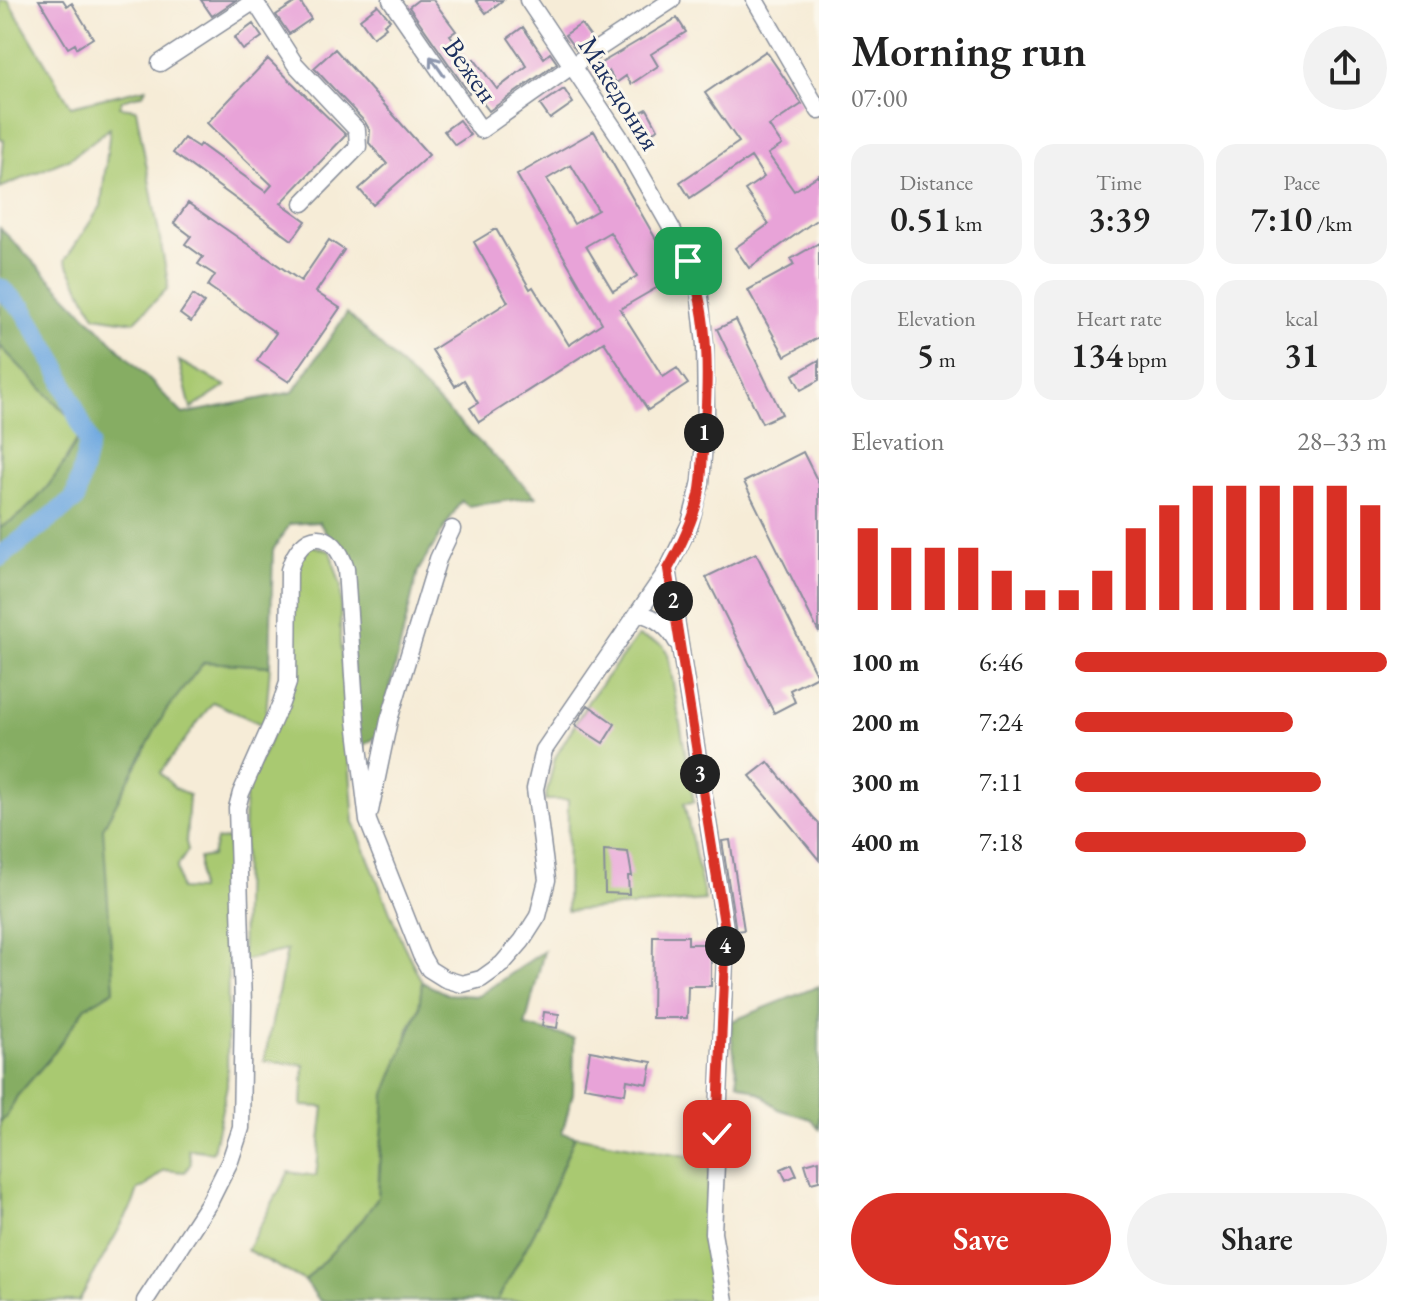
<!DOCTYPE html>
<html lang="en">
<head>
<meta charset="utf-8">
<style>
  :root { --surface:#fff; --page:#f2f2f2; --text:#222; --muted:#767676; --accent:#d93025 }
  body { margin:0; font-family:"EB Garamond",serif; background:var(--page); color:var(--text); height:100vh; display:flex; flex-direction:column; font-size:30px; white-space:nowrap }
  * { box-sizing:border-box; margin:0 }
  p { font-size:26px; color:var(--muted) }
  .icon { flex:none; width:44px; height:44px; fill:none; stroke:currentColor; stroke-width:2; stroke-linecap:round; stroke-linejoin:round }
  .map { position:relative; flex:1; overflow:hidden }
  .details { display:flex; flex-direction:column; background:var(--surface); width:600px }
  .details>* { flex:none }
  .pin { position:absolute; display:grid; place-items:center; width:68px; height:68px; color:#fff; margin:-34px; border-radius:16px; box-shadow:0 4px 12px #0006 }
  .km { position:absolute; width:40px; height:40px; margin:-20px; border-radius:50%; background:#222; color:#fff; font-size:22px; line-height:40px; text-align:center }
  .round { display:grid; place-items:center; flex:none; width:84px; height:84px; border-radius:42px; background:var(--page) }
  .headline { display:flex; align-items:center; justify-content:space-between; height:136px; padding:0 32px }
  h1 { font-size:44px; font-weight:600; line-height:60px }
  .figures { display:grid; grid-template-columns:repeat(3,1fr); gap:12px; height:136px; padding:8px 32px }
  .figures div { display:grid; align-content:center; border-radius:20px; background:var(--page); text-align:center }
  .figures b { font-size:34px; font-weight:600 }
  .figures small { font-size:22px; font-weight:400 }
  .figures p { font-size:22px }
  .chart { height:224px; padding:16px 32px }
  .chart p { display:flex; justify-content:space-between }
  .chart svg { width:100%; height:144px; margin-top:8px; stroke:var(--accent); stroke-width:6 }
  .button { display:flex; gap:16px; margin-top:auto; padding:16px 32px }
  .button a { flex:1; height:92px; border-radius:48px; background:var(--accent); color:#fff; font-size:32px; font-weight:600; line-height:92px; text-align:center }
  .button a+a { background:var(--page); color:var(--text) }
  ul { padding:0 32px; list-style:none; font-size:26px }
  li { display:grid; grid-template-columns:128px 96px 1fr; align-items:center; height:60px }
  li i { height:20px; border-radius:10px; background:var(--accent) }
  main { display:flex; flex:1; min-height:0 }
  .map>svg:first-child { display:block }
  .green { fill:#a9c971; stroke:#627c68; stroke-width:2 }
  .forest { fill:#86ad63; stroke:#506e60; stroke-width:2 }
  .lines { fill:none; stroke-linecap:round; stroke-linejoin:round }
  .river { stroke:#6fa9e0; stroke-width:20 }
  .building { fill:#e8a3d8; fill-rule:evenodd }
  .minor-casing { stroke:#888e9a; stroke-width:19 }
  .minor { stroke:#fff; stroke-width:16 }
  .oneway { stroke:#8d97ae }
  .route-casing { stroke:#fff; stroke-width:16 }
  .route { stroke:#d93025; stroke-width:10 }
  .labels { text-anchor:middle; stroke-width:6; stroke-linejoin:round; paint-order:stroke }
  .street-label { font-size:28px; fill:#1b2f5e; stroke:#fbf7ec }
</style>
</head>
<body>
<main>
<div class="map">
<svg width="819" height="1301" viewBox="0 0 819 1301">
  <rect width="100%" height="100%" fill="#fbf7ec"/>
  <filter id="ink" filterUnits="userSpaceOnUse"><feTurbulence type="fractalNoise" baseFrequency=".0125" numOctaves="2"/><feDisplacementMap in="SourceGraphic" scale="16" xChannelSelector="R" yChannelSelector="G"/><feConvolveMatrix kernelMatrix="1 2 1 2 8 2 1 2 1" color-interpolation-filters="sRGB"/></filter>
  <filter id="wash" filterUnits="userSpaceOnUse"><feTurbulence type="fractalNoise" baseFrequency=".006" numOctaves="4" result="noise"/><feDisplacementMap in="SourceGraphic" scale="32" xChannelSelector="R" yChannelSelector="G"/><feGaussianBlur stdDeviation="1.8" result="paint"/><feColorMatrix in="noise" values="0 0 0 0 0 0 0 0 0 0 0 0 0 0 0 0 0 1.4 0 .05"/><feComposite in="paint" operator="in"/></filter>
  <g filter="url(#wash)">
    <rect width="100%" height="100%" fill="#f6ecd7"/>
    <!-- green -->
    <path class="green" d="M0,0H8L71,106L146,88L143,94L122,100L120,107L136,109L168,282L167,289L134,322L95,316L65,260L101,206L110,128L71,158L0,188L4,140L0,138Z
      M0,346L82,429C63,469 39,506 0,528Z
      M179,361L226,386L191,409Z
      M310,545L330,551L341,586L340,640L354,822L403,944L422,982L419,1009L409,1029L380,1146L378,1197L363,1219L305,1281L247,1250L289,1172L316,1176L324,1107L302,1106L304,1065L264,1061L287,950L242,961L245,792L282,713L296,561Z
      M638,636L663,645L668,654L694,802L684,803L705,900L567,911L568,800H545L555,758L589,700Z
      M204,662L270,666L265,726L213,702L160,773L175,788L189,795L186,842L188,850L177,867L180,889L199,890V858L212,856L216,840L229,839L227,1085L213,1152L188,1149L191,1163L185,1172L164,1170L145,1187L138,1189L133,1204L79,1301H0V1122L7,1116L17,1096L49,1059L86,1007L114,990L102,828L165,712Z
      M575,1136L710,1160L704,1234L717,1301H497L535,1231Z"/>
    <!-- forest -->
    <path class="forest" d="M0,228L183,414L293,392L347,313L536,497L468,506L461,501L418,571L379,735L360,748L344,562L319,522L290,524L273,550L270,666L204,662L165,712L103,828L114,990L86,1007L49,1059L17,1096L7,1116L0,1122V528C39,506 63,469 82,430L0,346Z
      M544,951L525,1026L574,1038L573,1093L562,1133L575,1136L535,1231L497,1301H320L305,1281L363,1219L378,1197L385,1094L419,1009L422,982L447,994L478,996Z
      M819,986V1129L811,1119L778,1109L763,1095L738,1083L731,1032L732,1021Z"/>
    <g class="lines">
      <!-- river -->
      <path class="river" d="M0,288L23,309L56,365L89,443L75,499L0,557"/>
    </g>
    <g id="blocks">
      <!-- building -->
      <path class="building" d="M39,0H63L67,6L72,3L93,38L77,48L75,44L68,48Z
        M201,0H236L212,16Z
        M299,0L311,19L289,34L276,15Z
        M418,0H433L456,31L450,35L470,62L474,59L497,89L527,66L508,38L523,27L544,58L550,53L557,63L489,111L473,90L469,93L409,7Z
        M476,0H503L486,13Z
        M378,5L390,20L384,24L386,27L373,37L360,19Z
        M677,18L686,32L651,54L658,66L631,84L626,76L616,83L609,71L597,79L591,69Z
        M253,24L262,37L243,50L234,38Z
        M581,24L592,39L576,50L565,35Z
        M335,49L429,155L373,205L359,189L387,164L369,143L370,131L365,122L314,68Z
        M766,51L802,104L769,126L782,145L768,154L794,191L819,175V218L749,268L735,248L769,224L745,190L764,177L751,157L690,198L680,182L739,142L705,93Z
        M268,59L346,135L281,203L306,221L292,240L173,153L184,138L198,147L200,144L266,192L272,185L207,123Z
        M564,89L573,103L550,119L540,105Z
        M647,109L658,129L649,134L637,114Z
        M459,120L470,135L455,145L444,131Z
        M594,131L677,276L620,309L663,377L677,368L688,384L648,410L604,342L479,422L470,408L478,403L464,380L455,386L432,350L508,302L474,242L496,229L530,289L533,287L569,345L602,323L517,175ZM571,165L598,210L574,224L547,179ZM610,232L637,276L613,291L586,246Z
        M188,203L301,281L329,240L344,250L316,292L340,308L289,382L257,361L276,333L208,286L215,275L198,264L203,257L185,244L191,236L174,223Z
        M819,243V337L785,356L748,290L794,265L791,259Z
        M193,295L204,303L191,322L180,314Z
        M736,320L782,414L762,423L717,329Z
        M819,360V380L801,390L793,375Z
        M803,452L819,484V633L744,482Z
        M756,553L817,676L790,690L795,702L774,713L706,577Z
        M588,705L615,724L603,743L575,725Z
        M768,762L819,824V860L750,776Z
        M730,840L744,930L736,931L722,841Z
        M604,850L628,852L632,876H628L629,894L605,893Z
        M653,936H688V944H711V986H688L687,1018H652Z
        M544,1012L559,1014L557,1028L542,1026Z
        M590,1051L652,1062L648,1084L627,1080L625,1094L584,1087Z
        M819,1160V1181L811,1183L805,1164Z
        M792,1164L797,1175L786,1180L781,1169Z"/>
    </g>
  </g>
  <g filter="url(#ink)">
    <use href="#blocks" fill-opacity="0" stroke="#888e9a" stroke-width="2"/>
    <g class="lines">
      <!-- minor casing -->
      <g class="minor-casing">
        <path id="minor" d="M254,0L295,64L357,130L358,147L303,203
          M391,0L481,130L573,65L672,0
          M755,0L819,111
          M160,63L256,0
          M668,569L726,936L713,1233L725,1301
          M638,613C656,617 668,626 677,642
          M370,811L389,720L438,559L452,529
          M145,1301L210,1201L230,1161L241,1128L243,1005L237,808L241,793L281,703L288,683L289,570C301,529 334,526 346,569L356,721L368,821L421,955L429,969L445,979L462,984L481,979L502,964L522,941L538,916L547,880L535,789L544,750L668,569L690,524L701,482L706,415L705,345L699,288L673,231L619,136L528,0"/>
      </g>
      <!-- minor -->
      <use href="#minor" class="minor"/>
    </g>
    <!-- one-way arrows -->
    <defs><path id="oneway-shaft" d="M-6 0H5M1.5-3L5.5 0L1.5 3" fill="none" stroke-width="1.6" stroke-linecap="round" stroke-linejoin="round" transform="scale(2)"/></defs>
    <use class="oneway" href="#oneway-shaft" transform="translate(437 66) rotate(-125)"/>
  </g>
  <g class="lines" filter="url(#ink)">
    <!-- route casing -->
    <g class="route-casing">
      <path id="route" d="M688,261C712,319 708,390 703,452C702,466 702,481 699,495C693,521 681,546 668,569L726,936L717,1134"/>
    </g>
    <!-- route -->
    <use href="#route" class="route"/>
  </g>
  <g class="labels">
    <!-- street labels -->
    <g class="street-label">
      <text transform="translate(471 70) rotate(55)" y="10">Вежен</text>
      <text transform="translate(620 93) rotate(58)" y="10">Македония</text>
    </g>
  </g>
</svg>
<div class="pin" style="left:688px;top:261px;background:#1e9e55"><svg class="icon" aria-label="arrive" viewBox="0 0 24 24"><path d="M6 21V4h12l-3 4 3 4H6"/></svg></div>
<div class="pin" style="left:717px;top:1134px;background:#d93025"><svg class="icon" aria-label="check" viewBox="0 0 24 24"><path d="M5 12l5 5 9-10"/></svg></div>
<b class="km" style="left:704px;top:433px">1</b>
<b class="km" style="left:673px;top:601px">2</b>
<b class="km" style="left:700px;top:774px">3</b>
<b class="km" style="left:725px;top:946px">4</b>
</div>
<section class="details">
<div class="headline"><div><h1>Morning run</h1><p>07:00</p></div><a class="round"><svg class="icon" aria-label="share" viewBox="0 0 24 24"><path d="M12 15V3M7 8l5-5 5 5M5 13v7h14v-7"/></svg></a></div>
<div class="figures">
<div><p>Distance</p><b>0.51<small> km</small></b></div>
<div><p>Time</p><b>3:39</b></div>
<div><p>Pace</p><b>7:10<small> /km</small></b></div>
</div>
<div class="figures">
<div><p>Elevation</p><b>5<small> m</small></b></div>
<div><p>Heart rate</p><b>134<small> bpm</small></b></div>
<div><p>kcal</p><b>31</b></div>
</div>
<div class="chart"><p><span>Elevation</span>28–33 m</p>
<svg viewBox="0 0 160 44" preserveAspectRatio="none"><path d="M5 44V19M15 44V25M25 44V25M35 44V25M45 44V32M55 44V38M65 44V38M75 44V32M85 44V19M95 44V12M105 44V6M115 44V6M125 44V6M135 44V6M145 44V6M155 44V12"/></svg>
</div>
<ul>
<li><b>100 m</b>6:46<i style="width:100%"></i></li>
<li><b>200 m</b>7:24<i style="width:70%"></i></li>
<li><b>300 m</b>7:11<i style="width:79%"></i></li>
<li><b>400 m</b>7:18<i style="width:74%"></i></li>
</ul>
<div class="button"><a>Save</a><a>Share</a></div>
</section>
</main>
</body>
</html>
